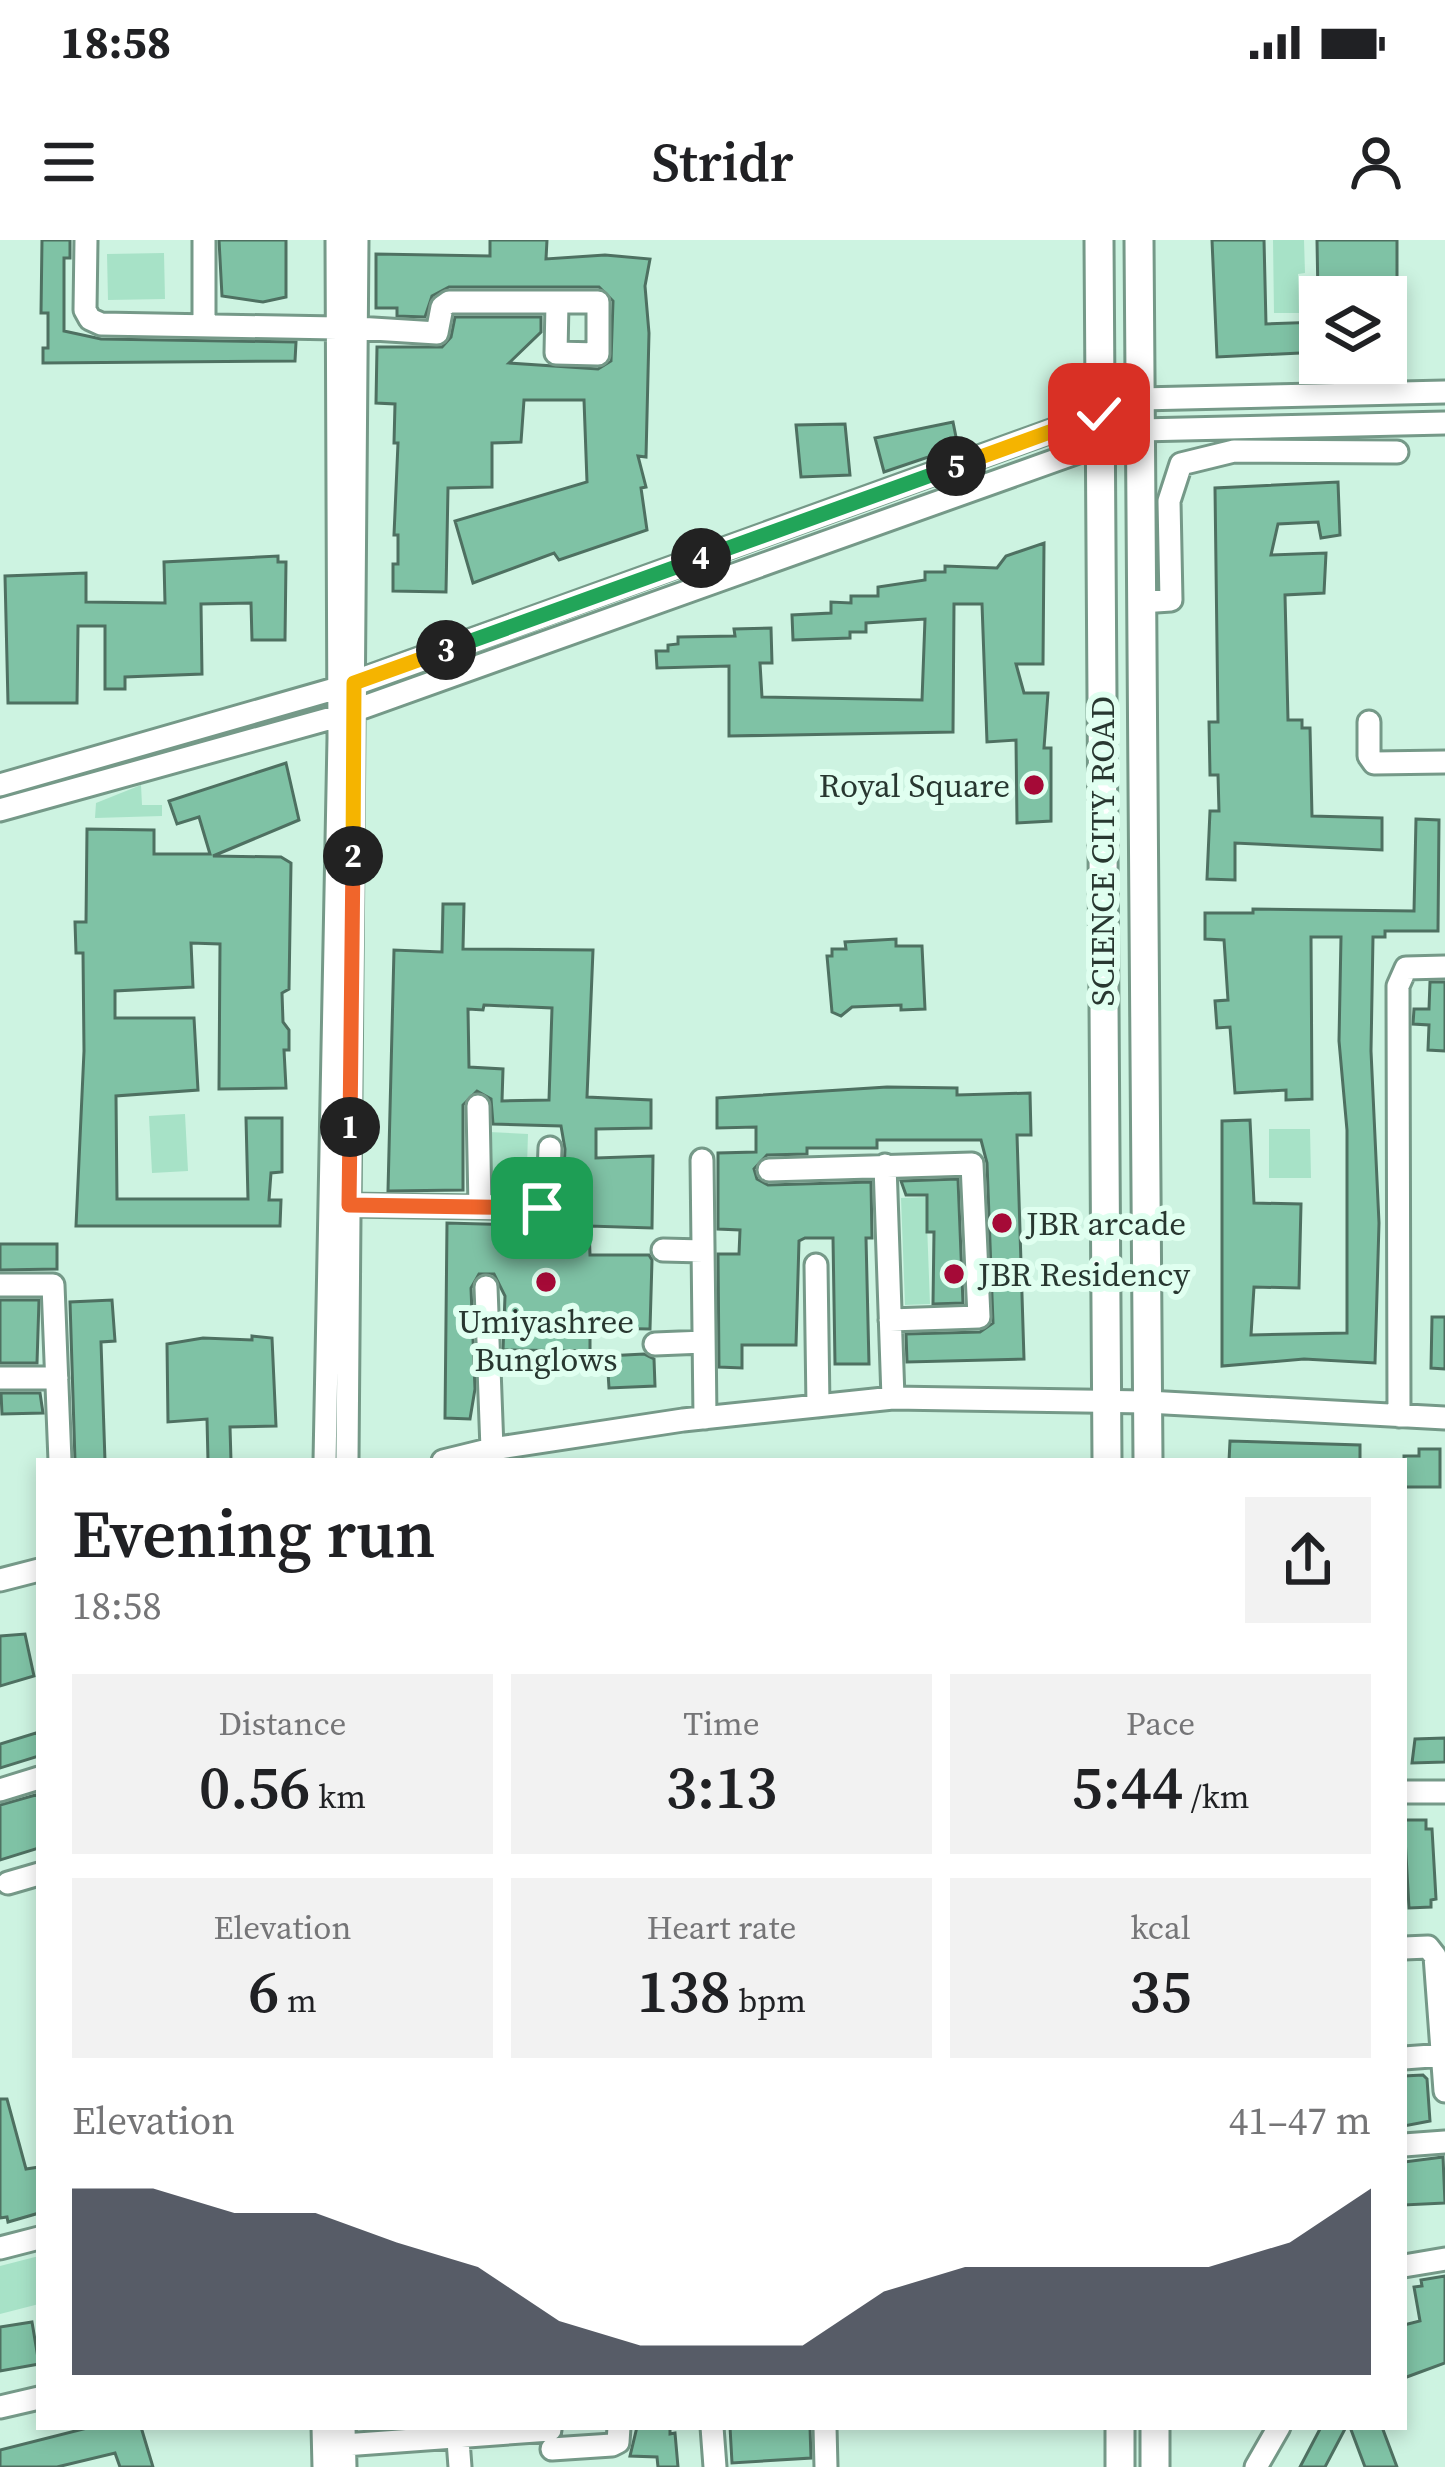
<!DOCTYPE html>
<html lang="en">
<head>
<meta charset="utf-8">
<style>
  :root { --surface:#fff; --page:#f2f2f2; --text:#202124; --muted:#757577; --accent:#111827 }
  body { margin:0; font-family:"Source Serif 4",serif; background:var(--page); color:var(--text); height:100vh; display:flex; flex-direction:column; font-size:45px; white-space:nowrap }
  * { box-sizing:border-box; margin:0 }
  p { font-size:39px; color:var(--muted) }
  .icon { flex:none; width:66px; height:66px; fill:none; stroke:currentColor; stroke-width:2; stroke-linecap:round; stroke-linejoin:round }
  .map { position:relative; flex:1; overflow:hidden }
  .sheet { position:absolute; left:36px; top:1218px; width:1371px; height:972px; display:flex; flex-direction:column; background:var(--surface); border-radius:0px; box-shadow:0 6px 18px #0003 }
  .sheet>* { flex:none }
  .tools { position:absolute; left:1299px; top:36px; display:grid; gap:24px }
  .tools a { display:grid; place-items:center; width:108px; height:108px; border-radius:0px; background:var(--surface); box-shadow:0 6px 18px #0003; font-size:60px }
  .pin { position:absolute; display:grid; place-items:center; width:102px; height:102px; color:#fff; margin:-51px; border-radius:24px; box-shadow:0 6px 18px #0006 }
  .km { position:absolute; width:60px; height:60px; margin:-30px; border-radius:50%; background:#222; color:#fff; font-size:33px; line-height:60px; text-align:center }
  .round { display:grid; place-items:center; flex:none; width:126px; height:126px; border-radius:0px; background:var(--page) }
  .headline { display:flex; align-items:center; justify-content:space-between; height:204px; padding:0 36px }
  h1 { font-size:66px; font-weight:600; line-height:90px }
  .metrics { display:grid; grid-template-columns:repeat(3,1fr); gap:18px; height:204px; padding:12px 36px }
  .metrics div { display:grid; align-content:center; border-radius:0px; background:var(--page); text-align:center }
  .metrics b { font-size:60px; font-weight:600 }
  .metrics small { font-size:33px; font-weight:400 }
  .metrics p { font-size:33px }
  .chart { height:336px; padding:24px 36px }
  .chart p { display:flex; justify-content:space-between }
  .chart svg { width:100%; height:216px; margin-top:12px; fill:var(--accent); opacity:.7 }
  .status { display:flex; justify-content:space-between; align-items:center; height:84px; padding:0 60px; background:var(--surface); direction:ltr }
  .status svg { height:33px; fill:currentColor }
  header { display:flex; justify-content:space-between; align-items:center; height:156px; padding:0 36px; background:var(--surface); font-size:54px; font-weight:600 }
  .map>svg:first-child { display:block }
  .green { fill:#a7e2c7 }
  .building { fill:#7fc2a5; stroke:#4e7061; stroke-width:3; fill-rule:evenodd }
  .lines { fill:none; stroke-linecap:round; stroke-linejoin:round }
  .minor-casing { stroke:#759988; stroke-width:27 }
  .major-casing { stroke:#759988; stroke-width:33 }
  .minor { stroke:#fff; stroke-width:21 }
  .major { stroke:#fff; stroke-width:27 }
  .split-1-casing { stroke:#fff; stroke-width:24 }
  .split-2-casing { stroke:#fff; stroke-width:24 }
  .split-3-casing { stroke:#fff; stroke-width:24 }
  .split-4-casing { stroke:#fff; stroke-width:24 }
  .split-5-casing { stroke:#fff; stroke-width:24 }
  .split-6-casing { stroke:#fff; stroke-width:24 }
  .split-1 { stroke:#f0652b; stroke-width:15 }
  .split-2 { stroke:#f0652b; stroke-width:15 }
  .split-3 { stroke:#f5b400; stroke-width:15 }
  .split-4 { stroke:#22a559; stroke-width:15 }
  .split-5 { stroke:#22a559; stroke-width:15 }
  .split-6 { stroke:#f5b400; stroke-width:15 }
  .poi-dot { fill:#a50a37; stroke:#e0fff0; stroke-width:4.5 }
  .labels { text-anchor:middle; stroke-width:12; stroke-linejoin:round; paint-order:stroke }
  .poi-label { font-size:33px; fill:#283730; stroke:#e0fff0; text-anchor:start }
  .street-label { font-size:33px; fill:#283730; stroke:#e0fff0 }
</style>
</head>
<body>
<div class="status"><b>18:58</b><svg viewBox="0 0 49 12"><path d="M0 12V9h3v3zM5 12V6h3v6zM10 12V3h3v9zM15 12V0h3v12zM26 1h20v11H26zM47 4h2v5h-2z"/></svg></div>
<header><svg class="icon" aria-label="menu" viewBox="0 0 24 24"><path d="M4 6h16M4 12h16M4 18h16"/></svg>Stridr<svg class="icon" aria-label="person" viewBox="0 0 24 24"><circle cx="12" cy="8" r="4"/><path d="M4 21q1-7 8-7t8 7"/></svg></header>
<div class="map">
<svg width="1445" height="2227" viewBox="0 0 1445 2227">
  <rect width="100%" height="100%" fill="#cdf3e1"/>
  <!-- green -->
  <path class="green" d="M1273,0H1304L1305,33L1298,34L1299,73H1274Z
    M164,13L165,59L108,60L107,14Z
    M141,545L142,565H162V576L95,578L96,563Z
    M185,874L188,931L152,933L149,876Z
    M1269,889H1310L1311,938H1269Z
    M489,892L528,894L526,956L487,955Z
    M926,957L930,1064L905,1065L901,958Z
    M39,2016V2064L0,2074V2026Z"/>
  <!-- building -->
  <path class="building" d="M42,0H70V18H64V91L101,99L296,102L295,121L43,123V108H48V73H41Z
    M219,0H286V57L263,62L222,56Z
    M490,0H547L546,19L605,15L650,19L645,46L649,93L646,217L638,216L646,247L641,248L647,290L559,320L554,313L473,343L455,281L587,242L584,160H524L521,202L492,203V247L448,248L446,352L393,351V324H398V295H394L398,203H394L395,164L376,163L377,107H442L451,97L455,77H541V92L509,123L598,129L611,121L613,61L599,47H449L432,56L425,77L397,76V68H376V14L490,16Z
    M1212,0H1264L1266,84L1320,82V112L1217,117Z
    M1317,0H1397V57H1318Z
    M953,182L958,207L884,232L875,198Z
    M845,184L850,235L801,237L796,185Z
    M1338,242L1340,295L1321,298L1318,282L1278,284L1271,315L1326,313L1324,353L1285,355L1288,480H1302V488H1310L1312,576L1382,578V610L1235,603V640L1207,639L1210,571H1219L1218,535H1210L1209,482H1218L1215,248Z
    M1044,303L1043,424H1016L1024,453H1048L1044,508H1051V581L1017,583L1016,500L987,502L982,364H954L953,492L729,496V426L657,428L656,411H668V405L678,404V397L735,396L734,389L771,388L772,423H760L762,457L922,460L925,379L866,383V392H850V398L793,400L792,375L831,373V362L851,363V356H878V347L925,340V332H945V326L997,328L1006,316Z
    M278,316V322H286L285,400H252L251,363L201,364L202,434L125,437V449H105V386H78L77,463H8L5,336L86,333V362L165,363L164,322Z
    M286,523L299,580L213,616L281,617L291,623L289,749L282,753L283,782L289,790V810H284L286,848L219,849L220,704L191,703L193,747L115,751V778H194L198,850L116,856L117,959H248L246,878H282V932L271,933L269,960H281L280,986H76L84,811L83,713H76L75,682H86L87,589L154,590V614H210L199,577L177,584L169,561Z
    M1416,579L1439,580L1438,691H1385V697H1373L1371,811L1379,983L1375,1123L1304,1119L1222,1126V881L1250,880L1254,963L1301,964L1299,1048L1254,1047L1251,1095L1347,1093V890L1339,801L1341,697H1311L1312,859L1286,860V850L1235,853L1230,787L1217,788L1215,761L1228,760L1224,700L1205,699V673H1253V669L1414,671Z
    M443,664H464L463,709L593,710L587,857L651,860V888L596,889V918L653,916L652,988L589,986L590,1015H649L652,1020L650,1089L590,1088V1111L503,1110L505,1056L494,1034H479L471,1048L475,1149L470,1179L445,1178L447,983L552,986L555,975H562L565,909L561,886L493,884L491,859L477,851L463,865V950L388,951L394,710L442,712ZM484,765L552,768L549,860L502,861L503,829L469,827L468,769L483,770Z
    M896,699V706H922L925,769L901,770V765L852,767L841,776L832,772L827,716H832V709H846L845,702Z
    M1430,742H1445V811L1428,810L1429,785L1413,784L1414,769H1429Z
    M887,847L957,848V855L1030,853L1031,895H1017L1024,1119L907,1122L906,1094L980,1092L993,1083L987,923L981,900H877V908H807V914L767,915L754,929L757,939L768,945L871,942L872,998H866L869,1124H835L833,998H805L799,1001L796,1105H742V1128L719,1127L718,1014H739L740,990L718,989V913L756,912V887L717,888V858Z
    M958,939L963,1063L933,1064L934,992H927V955H906L901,941Z
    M0,1004H57V1029L0,1030Z
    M0,1060H39L37,1123H0Z
    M112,1060L115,1101L101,1102L105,1221H75L70,1062Z
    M1432,1077H1445V1129L1431,1128Z
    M252,1096L272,1098L276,1186L230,1187L231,1221H208L207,1179L168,1182L167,1104L203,1098L252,1100Z
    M644,1114L654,1119L655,1146L609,1148L607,1116Z
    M1,1153H40L43,1173L2,1174Z
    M1230,1201L1360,1205V1221H1229Z
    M1419,1209H1440V1247H1404V1216H1419Z
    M25,1394L34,1436L0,1446V1396Z
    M39,1492V1516L0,1528V1504Z
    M1445,1498V1522L1412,1523L1415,1499Z
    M39,1554V1608L0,1620V1565Z
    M1404,1580H1426V1589H1432L1436,1659L1431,1660V1667L1409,1668Z
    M1423,1835L1427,1839L1430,1881L1404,1886V1836Z
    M0,1859H7L26,1929L39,1927V1973L8,1982L7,1977L0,1978Z
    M1443,1917L1445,1963L1404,1965V1922Z
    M1445,2036V2123L1404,2138V2085L1420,2081L1414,2047L1422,2046L1421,2040Z
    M32,2082L39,2124L0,2131V2087Z
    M91,2187H141L153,2227H120L115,2213L57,2227H0V2210Z
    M637,2187H670V2194L675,2193L678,2227H658L657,2217L630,2216Z
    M730,2187H810L811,2218L732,2223Z
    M1321,2187H1346L1325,2227H1300Z
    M1350,2187H1382L1397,2227H1365Z"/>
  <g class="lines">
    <!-- minor casing -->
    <g class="minor-casing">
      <path id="minor" d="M86,0L85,70L90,79L101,84L337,88
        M204,0V83
        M357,88L437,93L442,67L449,62H598V114L556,113L557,63
        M1141,362L1171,360L1169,261L1181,224L1234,211L1397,212
        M1369,482V516L1374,523L1445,522
        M0,545L338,448L1140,159L1445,152
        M0,570L339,476L1140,190L1445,183
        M478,866L480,967
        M702,920L705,1178
        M885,925L893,1158
        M769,930L972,924L979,1077L890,1080
        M349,965L541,968L548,960L550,908
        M663,1010L703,1011
        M816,1025L818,1166
        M0,1045H53L60,1221
        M486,1047L492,1209
        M655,1104L704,1102
        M0,1138H57
        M1399,1176L1398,746L1406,728L1445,727
        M325,1221L339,498L337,0
        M347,1221L357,0
        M443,1221L492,1209L683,1180L893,1158L1147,1162L1445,1178
        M0,1340L39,1330
        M0,1550L39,1538
        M1404,1552H1445
        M8,1643L39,1634
        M1404,1708L1428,1707L1435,1716L1445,1851
        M1404,1818L1445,1815
        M1404,1905L1445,1902
        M0,2008L39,1998
        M1404,2026L1445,2019
        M0,2167L39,2158
        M323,2187L324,2227
        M344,2187L345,2227
        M457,2187L460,2227
        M712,2187L715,2227
        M825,2187L826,2227
        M344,2205L550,2190
        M552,2209L612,2205L618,2202L619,2187
        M1256,2227L1279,2187"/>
    </g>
    <!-- major casing -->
    <g class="major-casing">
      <path id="major" d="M1099,0L1107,1221
        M1139,0L1148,1221
        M1120,2227V2187
        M1155,2227V2187"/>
    </g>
    <!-- minor -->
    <use href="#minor" class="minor"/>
    <!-- major -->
    <use href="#major" class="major"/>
  </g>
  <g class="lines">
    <!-- split-1 casing -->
    <g class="split-1-casing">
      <path id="split-1" d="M350,887L349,965L542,968"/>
    </g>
    <!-- split-2 casing -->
    <g class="split-2-casing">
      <path id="split-2" d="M350,887L353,616"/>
    </g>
    <!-- split-3 casing -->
    <g class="split-3-casing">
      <path id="split-3" d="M353,616L354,443L446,410"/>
    </g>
    <!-- split-4 casing -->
    <g class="split-4-casing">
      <path id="split-4" d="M446,410L701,318"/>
    </g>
    <!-- split-5 casing -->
    <g class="split-5-casing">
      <path id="split-5" d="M701,318L956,226"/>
    </g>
    <!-- split-6 casing -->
    <g class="split-6-casing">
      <path id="split-6" d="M956,226L1099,174"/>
    </g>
    <!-- split-1 -->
    <use href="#split-1" class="split-1"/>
    <!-- split-2 -->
    <use href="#split-2" class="split-2"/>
    <!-- split-3 -->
    <use href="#split-3" class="split-3"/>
    <!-- split-4 -->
    <use href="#split-4" class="split-4"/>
    <!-- split-5 -->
    <use href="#split-5" class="split-5"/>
    <!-- split-6 -->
    <use href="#split-6" class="split-6"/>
  </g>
  <!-- markers -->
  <g class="poi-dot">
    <circle cx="1034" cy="545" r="12"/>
    <circle cx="1002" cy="983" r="12"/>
    <circle cx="954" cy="1034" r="12"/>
    <circle cx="546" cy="1042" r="12"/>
  </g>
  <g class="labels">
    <!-- poi labels -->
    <g class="poi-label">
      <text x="1010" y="557" text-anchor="end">Royal Square</text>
      <text x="1026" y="995">JBR arcade</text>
      <text x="978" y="1046">JBR Residency</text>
      <text x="546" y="1093" text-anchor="middle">Umiyashree<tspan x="546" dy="38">Bunglows</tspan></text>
    </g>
    <!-- street labels -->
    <g class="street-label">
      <text transform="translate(1102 611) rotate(-90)" y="12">SCIENCE CITY ROAD</text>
    </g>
  </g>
</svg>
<div class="tools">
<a><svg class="icon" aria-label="layers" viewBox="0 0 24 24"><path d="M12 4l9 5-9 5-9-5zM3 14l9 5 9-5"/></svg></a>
</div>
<div class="pin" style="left:542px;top:968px;background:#1e9e55"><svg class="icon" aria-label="arrive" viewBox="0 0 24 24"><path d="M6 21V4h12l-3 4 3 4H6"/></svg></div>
<div class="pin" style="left:1099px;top:174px;background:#d93025"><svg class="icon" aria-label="check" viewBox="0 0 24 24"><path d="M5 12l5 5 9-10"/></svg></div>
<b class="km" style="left:350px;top:887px">1</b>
<b class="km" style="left:353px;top:616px">2</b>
<b class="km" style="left:446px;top:410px">3</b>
<b class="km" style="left:701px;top:318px">4</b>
<b class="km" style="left:956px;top:226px">5</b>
<section class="sheet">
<div class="headline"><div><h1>Evening run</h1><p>18:58</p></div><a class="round"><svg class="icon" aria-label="share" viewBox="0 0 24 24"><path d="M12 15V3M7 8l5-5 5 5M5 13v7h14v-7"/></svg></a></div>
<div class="metrics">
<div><p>Distance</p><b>0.56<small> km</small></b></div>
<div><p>Time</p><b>3:13</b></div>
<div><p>Pace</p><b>5:44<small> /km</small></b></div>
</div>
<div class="metrics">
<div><p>Elevation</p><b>6<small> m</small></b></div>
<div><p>Heart rate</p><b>138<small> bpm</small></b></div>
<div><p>kcal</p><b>35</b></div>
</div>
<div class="chart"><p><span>Elevation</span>41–47 m</p>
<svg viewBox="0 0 160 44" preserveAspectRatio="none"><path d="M0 44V6L10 6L20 11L30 11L40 17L50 22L60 33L70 38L80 38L90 38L100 27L110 22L120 22L130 22L140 22L150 17L160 6V44z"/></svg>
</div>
</section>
</div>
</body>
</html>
